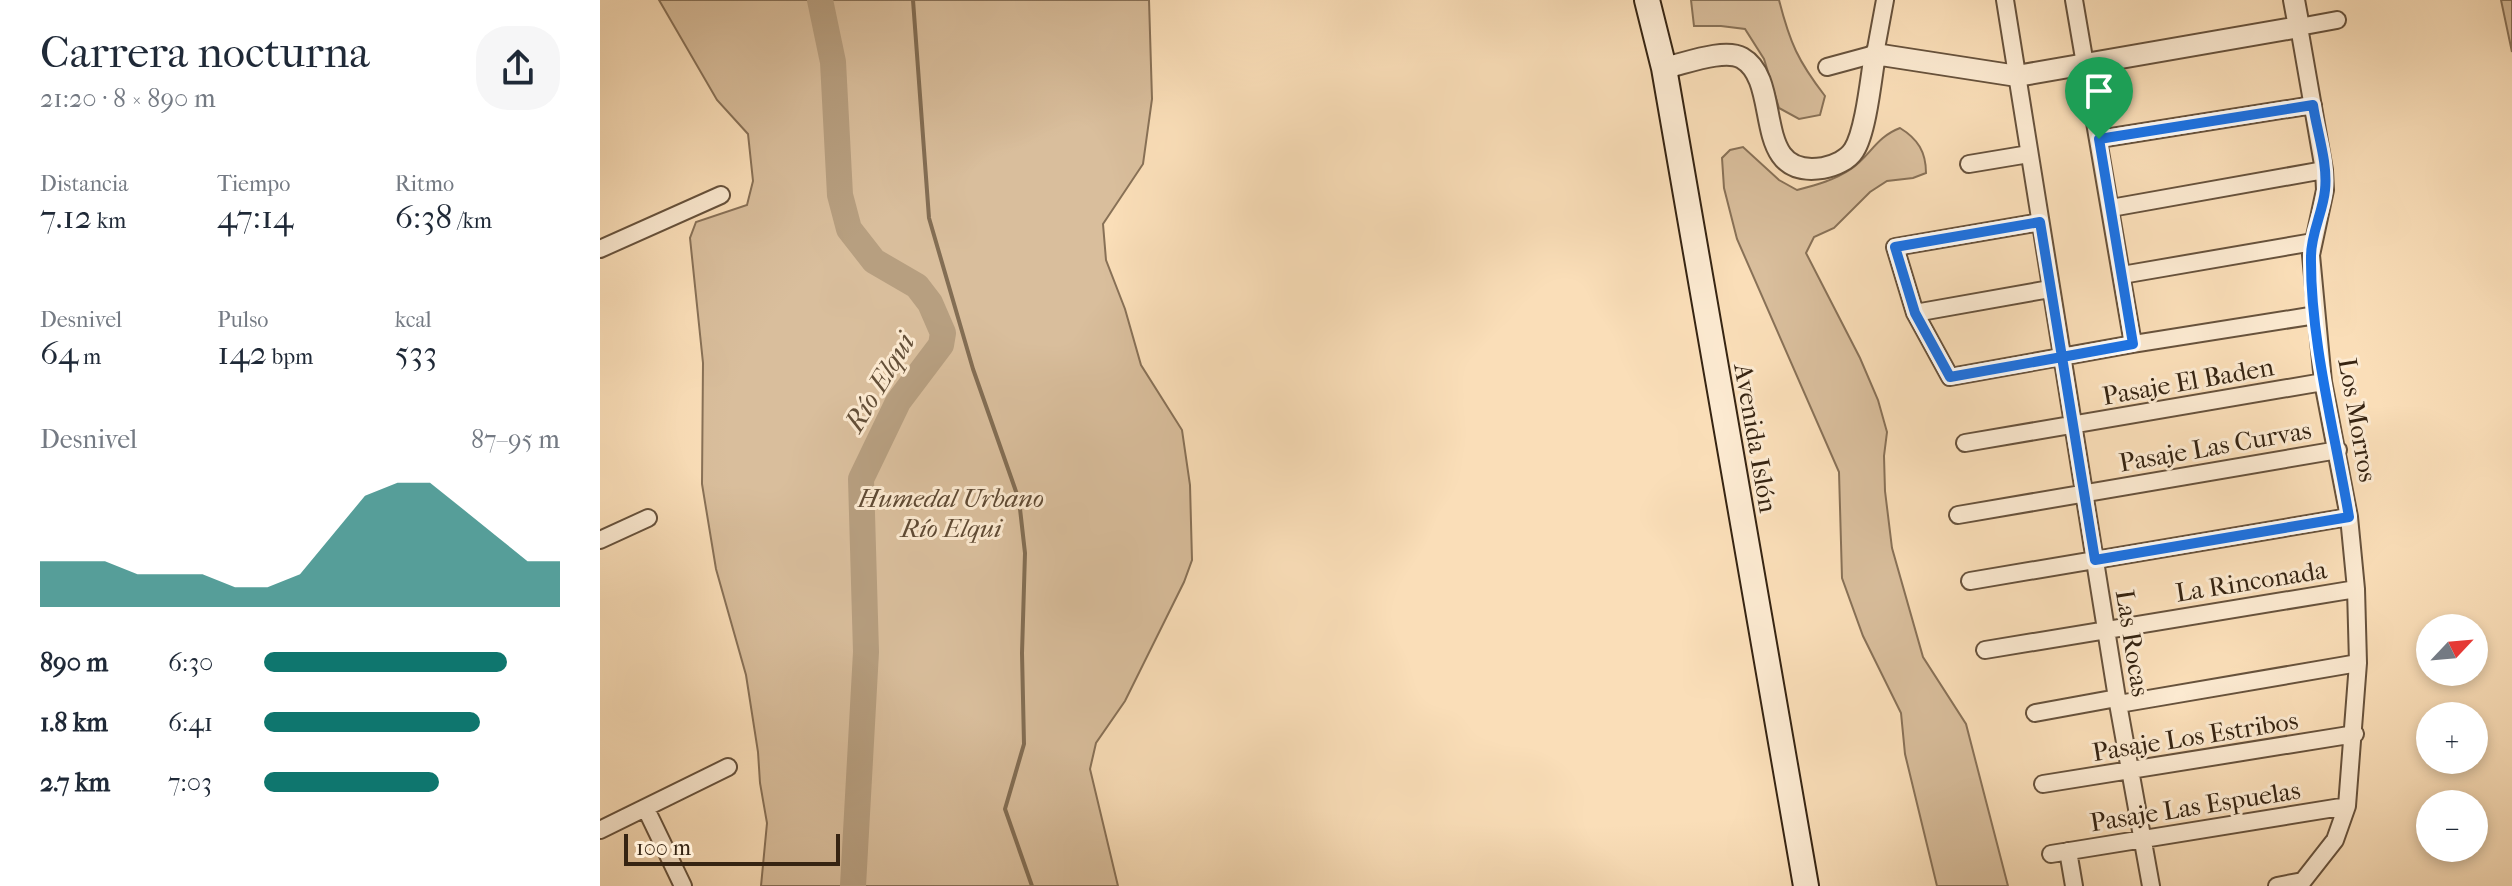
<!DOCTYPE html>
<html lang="es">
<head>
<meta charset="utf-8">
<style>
  :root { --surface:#fff; --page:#f6f6f7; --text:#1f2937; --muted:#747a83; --accent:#0f766e }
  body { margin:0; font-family:"IM FELL French Canon",serif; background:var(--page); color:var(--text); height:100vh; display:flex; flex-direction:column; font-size:30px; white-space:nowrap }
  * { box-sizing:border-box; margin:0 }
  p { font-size:26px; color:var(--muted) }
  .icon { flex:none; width:44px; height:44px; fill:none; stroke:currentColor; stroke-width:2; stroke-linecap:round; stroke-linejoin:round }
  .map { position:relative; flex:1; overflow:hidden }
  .drawer { display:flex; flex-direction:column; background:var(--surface); width:600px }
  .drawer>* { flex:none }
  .needle { width:52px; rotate:64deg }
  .buttons { position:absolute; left:1816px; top:614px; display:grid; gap:16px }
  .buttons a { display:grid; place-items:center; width:72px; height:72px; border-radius:50%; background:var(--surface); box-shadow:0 4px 12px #0003; font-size:40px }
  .scale { position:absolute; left:24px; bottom:20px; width:216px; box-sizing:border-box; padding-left:8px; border:4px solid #362412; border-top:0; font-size:22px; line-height:28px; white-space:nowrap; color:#362412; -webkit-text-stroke:6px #fcead1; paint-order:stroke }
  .pin { position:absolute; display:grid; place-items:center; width:68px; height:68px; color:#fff; margin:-82px -34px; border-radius:50% 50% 50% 0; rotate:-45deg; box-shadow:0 0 8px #0007 }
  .pin .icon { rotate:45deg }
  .round { display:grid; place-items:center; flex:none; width:84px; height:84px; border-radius:32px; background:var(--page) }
  .head { display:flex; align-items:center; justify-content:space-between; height:136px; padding:0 40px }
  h1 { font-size:44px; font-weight:600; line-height:60px }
  .metrics { display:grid; grid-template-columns:repeat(3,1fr); gap:12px; height:136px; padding:8px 40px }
  .metrics div { display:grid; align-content:center }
  .metrics b { font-size:34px; font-weight:600 }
  .metrics small { font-size:22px; font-weight:400 }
  .metrics p { font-size:22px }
  .chart { height:224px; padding:16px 40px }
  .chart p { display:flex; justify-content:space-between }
  .chart svg { width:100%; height:144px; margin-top:8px; fill:var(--accent); opacity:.7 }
  ul { padding:0 40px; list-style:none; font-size:26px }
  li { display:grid; grid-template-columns:128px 96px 1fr; align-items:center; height:60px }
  li i { height:20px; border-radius:10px; background:var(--accent) }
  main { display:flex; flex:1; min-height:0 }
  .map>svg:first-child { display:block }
  .green { fill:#d9be9c; stroke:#887157; stroke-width:2 }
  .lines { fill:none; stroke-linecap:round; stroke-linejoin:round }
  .stream { stroke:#836e54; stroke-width:4 }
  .river { stroke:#b79f80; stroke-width:26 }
  .minor-casing { stroke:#67523c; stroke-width:20 }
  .tertiary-casing { stroke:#67523c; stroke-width:24 }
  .secondary-casing { stroke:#362412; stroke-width:28 }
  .minor { stroke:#fcead1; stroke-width:16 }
  .tertiary { stroke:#fcead1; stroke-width:20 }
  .secondary { stroke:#fcead1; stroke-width:24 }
  .route-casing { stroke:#fff; stroke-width:16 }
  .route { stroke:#1a73e8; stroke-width:10 }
  .labels { text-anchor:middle; stroke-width:6; stroke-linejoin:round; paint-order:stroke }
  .street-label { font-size:26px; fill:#362412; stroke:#fcead1 }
  .park-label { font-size:26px; font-style:italic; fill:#5f4a34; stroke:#fcead1 }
  .water-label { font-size:28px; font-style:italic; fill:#634f38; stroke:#fcead1 }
</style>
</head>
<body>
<main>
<section class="drawer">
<div class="head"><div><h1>Carrera nocturna</h1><p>21:20 · 8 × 890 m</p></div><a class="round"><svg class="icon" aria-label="share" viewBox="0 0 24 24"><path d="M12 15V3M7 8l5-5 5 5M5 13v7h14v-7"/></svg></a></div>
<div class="metrics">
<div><p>Distancia</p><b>7.12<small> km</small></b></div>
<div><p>Tiempo</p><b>47:14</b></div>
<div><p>Ritmo</p><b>6:38<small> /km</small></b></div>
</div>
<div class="metrics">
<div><p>Desnivel</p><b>64<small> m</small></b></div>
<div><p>Pulso</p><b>142<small> bpm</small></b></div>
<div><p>kcal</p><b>533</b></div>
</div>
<div class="chart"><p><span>Desnivel</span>87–95 m</p>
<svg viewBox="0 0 160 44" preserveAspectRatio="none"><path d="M0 44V30L10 30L20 30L30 34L40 34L50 34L60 38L70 38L80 34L90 22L100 10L110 6L120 6L130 14L140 22L150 30L160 30V44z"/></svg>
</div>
<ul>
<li><b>890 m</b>6:30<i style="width:82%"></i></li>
<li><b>1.8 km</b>6:41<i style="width:73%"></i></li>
<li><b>2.7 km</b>7:03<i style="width:59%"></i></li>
</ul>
</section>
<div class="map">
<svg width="1912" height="886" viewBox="0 0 1912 886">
  <rect width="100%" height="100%" fill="#fadeb8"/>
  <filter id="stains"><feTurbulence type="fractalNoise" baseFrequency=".0025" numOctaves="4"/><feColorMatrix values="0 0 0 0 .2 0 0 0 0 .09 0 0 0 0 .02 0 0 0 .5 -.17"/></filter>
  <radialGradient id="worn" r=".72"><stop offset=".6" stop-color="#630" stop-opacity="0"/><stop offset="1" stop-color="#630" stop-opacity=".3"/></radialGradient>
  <!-- green -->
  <path class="green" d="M59,0H549L552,99L543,164L503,224L506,260L525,309L541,365L582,430L590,485L592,560L584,582L525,701L496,743L490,769L518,886H161L167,823L160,783L158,752L146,675L116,569L102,484L103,363L90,238L96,222L147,205L153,181L148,134L117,100Z
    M1091,0H1179C1190,43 1198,61 1225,96L1220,115L1199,119L1179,108L1164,59L1145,29L1121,26H1094Z
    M1901,0H1912V52Z
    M1300,128C1318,139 1326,152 1326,173L1313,178L1287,181L1270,192L1234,228L1214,237L1206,253L1260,358L1278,400L1287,432L1284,456L1285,491L1292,548L1323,657L1366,724L1408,886H1337L1305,754L1301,713L1263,636L1242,578L1239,472L1137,239L1124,188L1122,158L1130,150L1143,147L1179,180L1197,190C1216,185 1235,180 1251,169C1270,156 1276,137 1300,128Z"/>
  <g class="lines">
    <!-- stream -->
    <path class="stream" d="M313,0L329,218L373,369L419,500L425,553L422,653L424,744L405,809L432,886"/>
    <!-- river -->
    <path class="river" d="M220,0L233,62L240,195L249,229L274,261L317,286L330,303L343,333L341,345L298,402L261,479L266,652L253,886"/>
    <!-- minor casing -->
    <g class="minor-casing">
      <path id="minor" d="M1405,0L1517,698L1551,886
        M1474,0L1533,344
        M1227,67L1275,54L1285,0
        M1499,139L1713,105
        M1369,164L1429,154
        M1511,208L1724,170
        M1440,222L1295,247L1315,313L1350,377L1533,344L1716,315
        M0,249L121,195
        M1522,275L1713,242
        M1315,313L1450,289
        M1365,443L1723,382
        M1358,515L1738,450
        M0,540L48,518
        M1370,581L1749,517
        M1385,650L1756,589
        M1519,704L1758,663
        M1435,713L1517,698
        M1443,784L1755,734
        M46,809L83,886
        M0,830L128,767
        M1468,851L1474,886
        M1451,854L1747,806
        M1677,886L1703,881
        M1699,886L1735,840L1747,806L1758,663L1756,589L1749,517L1723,382L1711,255L1725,190L1724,170L1699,27L1737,20"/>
    </g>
    <!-- tertiary casing -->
    <g class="tertiary-casing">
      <path id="tertiary" d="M1064,68C1084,64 1124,48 1142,58C1184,82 1149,180 1223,168C1234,166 1248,160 1254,150C1266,131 1271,78 1275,54L1417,76L1699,27L1694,0"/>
    </g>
    <!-- secondary casing -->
    <g class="secondary-casing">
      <path id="secondary" d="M1047,0L1064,68L1206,886"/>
    </g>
    <!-- minor -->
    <use href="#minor" class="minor"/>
    <!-- tertiary -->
    <use href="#tertiary" class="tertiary"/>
    <!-- secondary -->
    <use href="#secondary" class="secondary"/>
  </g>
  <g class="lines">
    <!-- route casing -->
    <g class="route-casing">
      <path id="route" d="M1499,139L1533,344L1462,357L1440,222L1295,247L1315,313L1350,377L1462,357L1495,560L1749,517C1735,433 1710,340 1711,256C1711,233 1723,212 1725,190C1728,163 1717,132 1713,105L1499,139"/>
    </g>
    <!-- route -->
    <use href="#route" class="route"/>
  </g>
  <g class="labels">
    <!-- street labels -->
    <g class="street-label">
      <text transform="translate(1588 381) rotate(-10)" y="9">Pasaje El Baden</text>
      <text transform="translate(1758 420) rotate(80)" y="9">Los Morros</text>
      <text transform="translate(1156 438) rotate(80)" y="9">Avenida Islón</text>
      <text transform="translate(1615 446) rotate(-10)" y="9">Pasaje Las Curvas</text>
      <text transform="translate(1651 581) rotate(-9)" y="9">La Rinconada</text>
      <text transform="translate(1533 643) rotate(81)" y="9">Las Rocas</text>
      <text transform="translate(1595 736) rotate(-9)" y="9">Pasaje Los Estribos</text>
      <text transform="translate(1595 806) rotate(-9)" y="9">Pasaje Las Espuelas</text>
    </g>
    <!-- park labels -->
    <g class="park-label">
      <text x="351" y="507">Humedal Urbano<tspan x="351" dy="30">Río Elqui</tspan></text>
    </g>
    <!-- water labels -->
    <g class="water-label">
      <text transform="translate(279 382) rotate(-59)" y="10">Río Elqui</text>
    </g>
  </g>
  <rect width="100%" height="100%" filter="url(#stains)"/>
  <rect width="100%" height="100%" fill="url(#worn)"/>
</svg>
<div class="buttons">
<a><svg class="needle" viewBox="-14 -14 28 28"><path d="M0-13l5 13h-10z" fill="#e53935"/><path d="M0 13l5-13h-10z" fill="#747a83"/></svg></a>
<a>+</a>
<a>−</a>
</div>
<div class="scale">100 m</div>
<div class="pin" style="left:1499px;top:139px;background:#1e9e55"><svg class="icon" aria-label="arrive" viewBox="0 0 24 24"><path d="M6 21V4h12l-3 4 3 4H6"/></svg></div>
</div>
</main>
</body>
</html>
